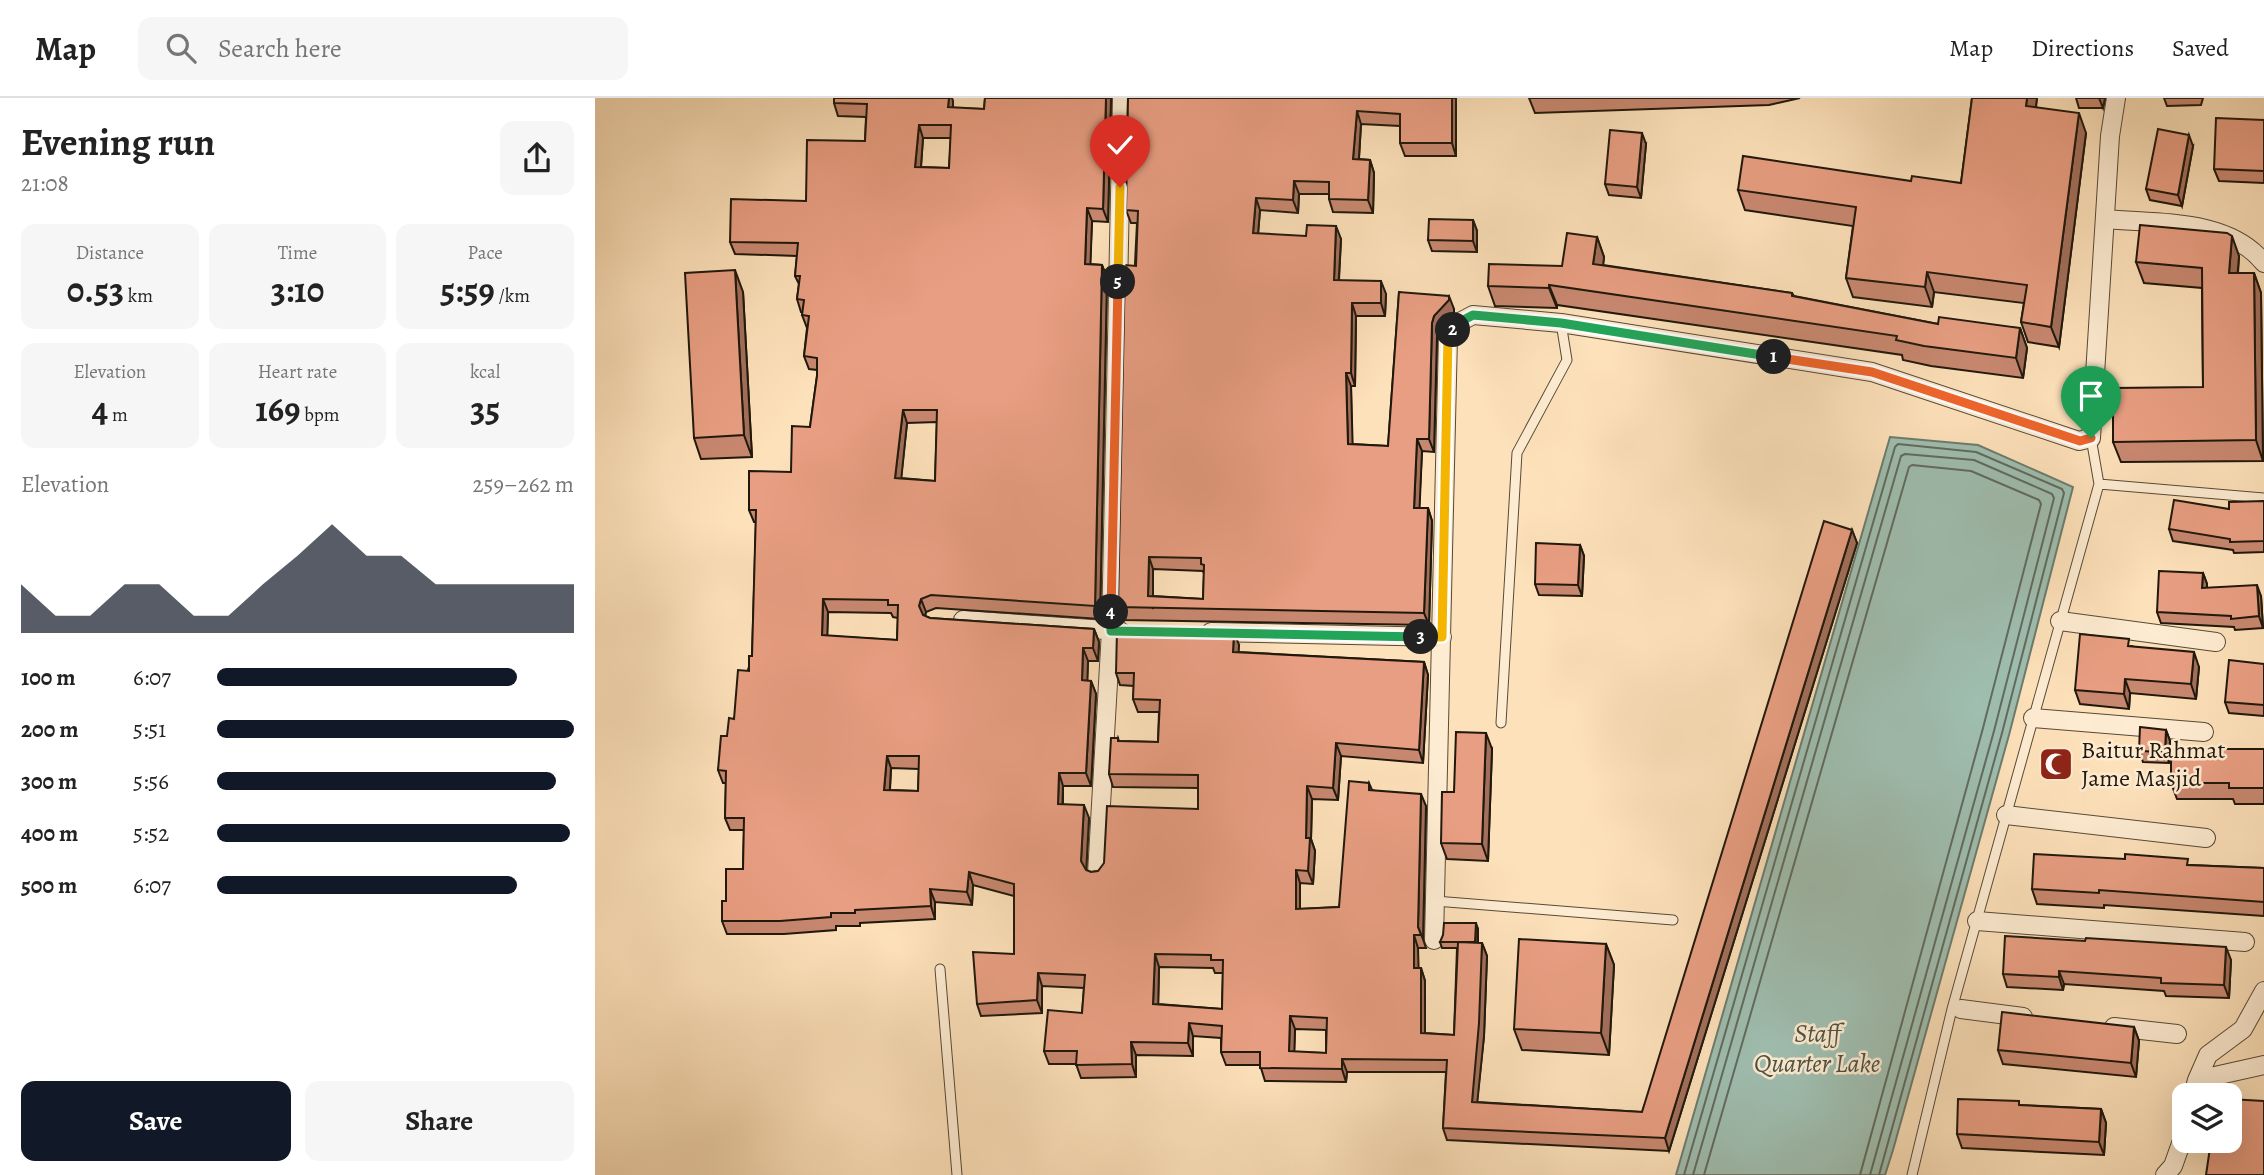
<!DOCTYPE html>
<html lang="en">
<head>
<meta charset="utf-8">
<style>
  :root { --surface:#fff; --page:#f6f6f6; --text:#222; --muted:#767676; --line:#e0e0e0; --accent:#111827 }
  body { margin:0; font-family:Alegreya,serif; background:var(--page); color:var(--text); height:100vh; display:flex; flex-direction:column; font-size:26px; white-space:nowrap }
  * { box-sizing:border-box; margin:0 }
  p { font-size:23px; color:var(--muted) }
  .icon { flex:none; width:38px; height:38px; fill:none; stroke:currentColor; stroke-width:2; stroke-linecap:round; stroke-linejoin:round }
  .map { position:relative; flex:1; overflow:hidden }
  .panel { display:flex; flex-direction:column; background:var(--surface); width:595px }
  .panel>* { flex:none }
  .controls { position:absolute; left:1577px; top:985px; display:grid; gap:14px }
  .controls a { display:grid; place-items:center; width:70px; height:70px; border-radius:14px; background:var(--surface); box-shadow:0 7px 28px #0002; font-size:35px }
  .pin { position:absolute; display:grid; place-items:center; width:60px; height:60px; color:#fff; margin:-72px -30px; border-radius:50% 50% 50% 0; rotate:-45deg; box-shadow:0 0 7px #0007 }
  .pin .icon { rotate:45deg }
  .km { position:absolute; width:35px; height:35px; margin:-18px; border-radius:50%; background:#222; color:#fff; font-size:19px; line-height:35px; text-align:center }
  .round { display:grid; place-items:center; flex:none; width:74px; height:74px; border-radius:14px; background:var(--page) }
  .overview { display:flex; align-items:center; justify-content:space-between; height:119px; padding:0 21px }
  h1 { font-size:38px; font-weight:600; line-height:52px }
  .figures { display:grid; grid-template-columns:repeat(3,1fr); gap:10px; height:119px; padding:7px 21px }
  .figures div { display:grid; align-content:center; border-radius:14px; background:var(--page); text-align:center }
  .figures b { font-size:35px; font-weight:600 }
  .figures small { font-size:19px; font-weight:400 }
  .figures p { font-size:19px }
  .chart { height:196px; padding:14px 21px }
  .chart p { display:flex; justify-content:space-between }
  .chart svg { width:100%; height:126px; margin-top:7px; fill:var(--accent); opacity:.7 }
  .cta { display:flex; gap:14px; margin-top:auto; padding:14px 21px }
  .cta a { flex:1; height:80px; border-radius:14px; background:var(--accent); color:#fff; font-size:28px; font-weight:600; line-height:80px; text-align:center }
  .cta a+a { background:var(--page); color:var(--text) }
  ul { padding:0 21px; list-style:none; font-size:23px }
  li { display:grid; grid-template-columns:112px 84px 1fr; align-items:center; height:52px }
  li i { height:18px; border-radius:9px; background:var(--accent) }
  header { display:flex; align-items:center; gap:42px; box-sizing:border-box; height:98px; padding:0 35px; background:var(--surface); border-bottom:2px solid var(--line) }
  header strong { font-size:33px }
  nav { display:flex; gap:38px; margin-inline-start:auto; font-size:24px }
  .search { width:490px; height:63px; background:var(--page); display:flex; align-items:center; gap:18px; box-sizing:border-box; padding:0 24px; border-radius:14px; color:var(--muted); font-size:26px }
  main { display:flex; flex:1; min-height:0 }
  .map>svg:first-child { display:block }
  .water { fill:#9fbeb0; stroke:#6c7c6e; stroke-width:2 }
  .lines { fill:none; stroke-linecap:round; stroke-linejoin:round }
  .shore { stroke:#606b5e; stroke-width:2 }
  .lane-casing { stroke:#574a38; stroke-width:11 }
  .street-casing { stroke:#574a38; stroke-width:20 }
  .lane { stroke:#feecd2; stroke-width:9 }
  .street { stroke:#feecd2; stroke-width:18 }
  .wall { fill:#c88870; stroke:#20180c; stroke-width:2; fill-rule:evenodd }
  .shaded-wall { fill:#a26f5b; stroke:#20180c; stroke-width:2 }
  .building { fill:#e89e82; stroke:#20180c; stroke-width:2; fill-rule:evenodd }
  .split-1-casing { stroke:#fff; stroke-width:14 }
  .split-2-casing { stroke:#fff; stroke-width:14 }
  .split-3-casing { stroke:#fff; stroke-width:14 }
  .split-4-casing { stroke:#fff; stroke-width:14 }
  .split-5-casing { stroke:#fff; stroke-width:14 }
  .split-6-casing { stroke:#fff; stroke-width:14 }
  .split-1 { stroke:#f0652b; stroke-width:9 }
  .split-2 { stroke:#22a559; stroke-width:9 }
  .split-3 { stroke:#f5b400; stroke-width:9 }
  .split-4 { stroke:#22a559; stroke-width:9 }
  .split-5 { stroke:#f0652b; stroke-width:9 }
  .split-6 { stroke:#f5b400; stroke-width:9 }
  .labels { text-anchor:middle; stroke-width:5; stroke-linejoin:round; paint-order:stroke }
  .poi-label { font-size:24px; fill:#20180c; stroke:#feecd2; text-anchor:start }
  .water-label { font-size:26px; font-style:italic; fill:#4c5245; stroke:#feecd2 }
</style>
</head>
<body>
<header>
<strong>Map</strong>
<div class="search"><svg class="icon" aria-label="search" viewBox="0 0 24 24"><circle cx="10" cy="10" r="6"/><path d="M15 15l6 6"/></svg>Search here</div>
<nav><a>Map</a><a>Directions</a><a>Saved</a></nav>
</header>
<main>
<section class="panel">
<div class="overview"><div><h1>Evening run</h1><p>21:08</p></div><a class="round"><svg class="icon" aria-label="share" viewBox="0 0 24 24"><path d="M12 15V3M7 8l5-5 5 5M5 13v7h14v-7"/></svg></a></div>
<div class="figures">
<div><p>Distance</p><b>0.53<small> km</small></b></div>
<div><p>Time</p><b>3:10</b></div>
<div><p>Pace</p><b>5:59<small> /km</small></b></div>
</div>
<div class="figures">
<div><p>Elevation</p><b>4<small> m</small></b></div>
<div><p>Heart rate</p><b>169<small> bpm</small></b></div>
<div><p>kcal</p><b>35</b></div>
</div>
<div class="chart"><p><span>Elevation</span>259–262 m</p>
<svg viewBox="0 0 160 44" preserveAspectRatio="none"><path d="M0 44V27L10 38L20 38L30 27L40 27L50 38L60 38L70 27L80 17L90 6L100 17L110 17L120 27L130 27L140 27L150 27L160 27V44z"/></svg>
</div>
<ul>
<li><b>100 m</b>6:07<i style="width:84%"></i></li>
<li><b>200 m</b>5:51<i style="width:100%"></i></li>
<li><b>300 m</b>5:56<i style="width:95%"></i></li>
<li><b>400 m</b>5:52<i style="width:99%"></i></li>
<li><b>500 m</b>6:07<i style="width:84%"></i></li>
</ul>
<div class="cta"><a>Save</a><a>Share</a></div>
</section>
<div class="map">
<svg width="1669" height="1077" viewBox="0 0 1669 1077">
  <rect width="100%" height="100%" fill="#fde1ba"/>
  <filter id="stains"><feTurbulence type="fractalNoise" baseFrequency=".00286" numOctaves="4"/><feColorMatrix values="0 0 0 0 .2 0 0 0 0 .09 0 0 0 0 .02 0 0 0 .5 -.17"/></filter>
  <radialGradient id="worn" r=".72"><stop offset=".6" stop-color="#630" stop-opacity="0"/><stop offset="1" stop-color="#630" stop-opacity=".3"/></radialGradient>
  <!-- water -->
  <path class="water" d="M1295,339L1383,347L1478,389L1414,637L1298,1052L1290,1077H1081Z"/>
  <g class="lines">
    <!-- shore -->
    <path class="shore" d="M1089,1077L1300,349L1303,346L1381,354L1467,391L1469,395L1407,635L1284,1077
      M1098,1077L1306,358L1310,356L1379,362L1457,396L1459,400L1399,633L1275,1077
      M1109,1077L1314,369L1317,367L1376,373L1444,402L1446,406L1388,630L1265,1077"/>
    <!-- lane casing -->
    <g class="lane-casing">
      <path id="lane" d="M1504,386L1669,400
        M906,625L922,355L972,262L966,225
        M840,803L1078,822
        M345,871L362,1077
        M1317,1077L1357,911L1504,386L1496,340"/>
    </g>
    <!-- street casing -->
    <g class="street-casing">
      <path id="street" d="M1511,121C1563,126 1633,120 1669,165
        M368,522L525,533
        M1465,523L1621,544
        M616,534L847,539
        M1438,620L1609,634
        M1411,717L1611,740
        M502,776L516,533L527,0
        M1382,823L1650,844
        M839,842L853,238L863,225L878,217L966,225L1277,274L1484,343L1496,340L1515,38L1521,0
        M1366,911L1428,919
        M1519,929L1582,936
        M1602,982L1669,967
        M1598,998L1602,982L1613,957L1648,931L1669,893
        M1570,1077L1578,1068L1589,1037"/>
    </g>
    <!-- lane -->
    <use href="#lane" class="lane"/>
    <!-- street -->
    <use href="#street" class="street"/>
  </g>
  <!-- wall -->
  <path class="wall" d="M239,0H357L358,10L389,11L390,0H516L513,124L497,123L495,166L507,167L512,180L505,521L341,510L331,514L330,518L335,520L499,531L504,544L503,563H493L492,583H496L501,596L496,688H468V706L494,720L491,772L496,774L503,773L603,711V690L518,689L514,676L523,640L524,643L563,644L564,614H543L538,601L539,588L525,587L521,575L644,547L643,554L829,564L833,577L828,665L746,658L743,702L717,701L716,741L720,753L718,786L705,785V811L744,809L774,685L777,692L831,708L828,841L831,850H823V870H826L830,883V935L859,937L862,850H847L845,844L883,831V845H887L892,858L889,938L882,1004L1047,1014L1257,432L1262,445L1074,1053L852,1042L848,1030L851,974H752L751,984L670,983L665,967H631L626,954V940L598,938V958L541,957V979L486,980L481,966H454L449,953L487,915L489,890L447,888V915L386,918L382,906L419,856V798L378,787L377,807L340,804V821L265,825V828H241V832L189,836H132L127,823L131,803L148,771L149,732H135L130,720L131,685H128L123,672L132,638L139,621L157,558L161,424H159L154,412L196,374L215,329L222,278V272L214,271L209,258L212,230L207,217L208,214H206L202,201L204,186L200,178L202,158L140,156L135,144L211,103L270,43L271,19L243,18L239,5ZM328,40H356L354,70L326,69ZM342,324L340,383L306,380L312,325ZM233,514L296,515L298,519L303,520L302,542L232,538ZM296,670L324,671L323,693L295,692ZM564,869L618,870L620,875H628L627,911L563,906ZM700,931L731,932V955L699,954Z
    M533,0H861V58H810L805,45V28L766,26L764,61L775,62L779,75L778,115L738,114L734,101V96H704L703,115L665,112L663,136L746,141L744,182L791,196L790,218H761L760,288H756L757,346L793,348L804,194L859,211V214L844,231L842,238L839,354L827,353L824,410H833L837,423L834,527L528,522L523,509L542,125H536L531,112ZM558,471L608,473L609,476L608,501L558,498Z
    M934,0H1205L1174,7L940,15Z
    M1377,0H1442L1441,9L1491,35L1464,249L1433,244L1426,224L1429,205L1339,194L1337,209L1258,199L1251,180L1258,128L1150,112L1143,92L1316,83L1366,85Z
    M1481,0H1510L1508,10H1484Z
    M1569,0H1608L1606,7L1572,8Z
    M1669,22V85L1624,83L1619,71Z
    M1051,46L1046,100L1014,97L1010,86Z
    M1598,48L1587,108L1555,102L1551,91Z
    M878,122L882,133V154L837,153L833,142Z
    M1002,139L1009,159L1008,167L1197,195L1199,198L1343,226L1425,230L1432,250L1428,280L1336,268L1308,262L1307,257L962,207V210L900,208L893,188L967,168Z
    M1644,158L1643,175H1659L1666,195L1668,363L1526,364L1518,344L1608,289L1607,190L1549,185L1541,164Z
    M148,194L157,359L106,361L99,340Z
    M1669,403V454L1639,455L1638,452L1578,443L1574,431L1634,411Z
    M985,447L989,458L987,498L944,497L940,486Z
    M1608,475L1612,486V490L1666,498L1668,530L1640,532L1639,529L1566,525L1562,514Z
    M1536,548L1604,569L1601,601L1535,595L1534,611L1485,606L1480,592Z
    M1669,566V618L1634,615L1630,604Z
    M1571,632L1575,643L1574,665L1548,664L1544,653Z
    M897,651L893,763L852,761L846,745L859,694Z
    M1669,651V706H1640L1638,701H1582L1576,685Z
    M1595,767L1669,770V818L1509,807V810L1442,806L1437,791Z
    M1011,846L1019,867L1014,957L927,952L919,931Z
    M1636,862L1634,900L1571,898L1569,893L1469,886L1468,892L1412,889L1408,876Z
    M1539,929L1544,943L1541,979L1408,966L1403,952Z
    M1425,1007L1506,1011L1511,1025L1509,1057L1367,1050L1362,1036Z"/>
  <!-- shaded-wall -->
  <path class="shaded-wall" d="M354,0H357L358,3V22L353,9Z
    M511,0H516L513,124L508,111Z
    M857,0H861V58L857,45Z
    M1432,0H1442L1438,28L1431,8Z
    M1504,0H1510L1508,10Z
    M762,13L766,26L763,74L758,61Z
    M1484,15L1491,35L1464,249L1456,229Z
    M324,27L328,40L325,81L320,69Z
    M1047,35L1051,46L1046,100L1042,89Z
    M1594,37L1598,48L1587,108L1583,97Z
    M775,62L779,75L778,115L773,102Z
    M699,83L704,96L703,115L698,102Z
    M661,100L665,112L662,148L658,135Z
    M492,110L497,123L495,179L490,166Z
    M878,122L882,133V154L878,143Z
    M741,128L746,141L743,194L739,182Z
    M1637,138L1644,158L1641,195L1634,175Z
    M1002,139L1009,159L1006,186L998,166Z
    M507,167L512,180L505,521L500,508Z
    M140,172L148,194L157,359L149,337Z
    M1332,174L1339,194L1337,209L1330,189Z
    M1659,175L1666,195L1668,363L1661,342Z
    M786,183L791,196L790,218L786,205Z
    M954,187L962,207V210L954,190Z
    M854,198L859,211V214L844,231L842,238L839,354L834,341L837,225L839,218Z
    M757,205L761,218L760,288L756,275Z
    M1425,230L1432,250L1428,280L1421,260Z
    M751,275L756,288L758,359L753,346Z
    M308,312L312,325L305,393L300,380Z
    M822,341L827,353L824,423L819,410Z
    M833,410L837,423L834,527L829,515Z
    M1257,432L1262,445L1074,1053L1070,1040Z
    M985,447L989,458L987,498L983,487Z
    M554,459L558,471V511L553,498Z
    M1608,475L1612,486L1611,501L1607,490Z
    M1662,487L1666,498L1668,530L1664,518Z
    M228,501L233,514L232,550L227,537Z
    M326,501L331,514L329,521L324,508Z
    M499,531L504,544L503,563L498,550Z
    M639,534L644,547L643,566L638,554Z
    M488,550L493,563L492,595L487,582Z
    M1599,554L1604,569L1601,601L1596,586Z
    M829,564L833,577L828,665L824,652Z
    M1530,581L1535,595L1534,611L1529,596Z
    M496,583L501,596L496,688L491,675Z
    M1571,632L1575,643L1574,665L1570,654Z
    M891,635L897,651L893,763L887,746Z
    M741,645L746,658L743,702L738,690Z
    M292,658L296,670L294,705L289,692Z
    M464,675L468,688L467,719L463,706Z
    M712,688L717,701L716,741L720,753L718,786L713,773L711,740Z
    M826,696L831,708L828,841L823,829Z
    M489,707L494,720L491,776L486,763Z
    M701,772L705,785V824L701,811Z
    M374,774L378,787L377,807L372,794Z
    M335,791L340,804V821L336,808Z
    M881,825L883,831L882,850L880,844Z
    M819,837L823,850L824,883L819,870Z
    M887,845L892,858L889,938L881,1017L877,1004Z
    M1011,846L1019,867L1014,957L1006,935Z
    M1631,849L1636,862L1634,900L1629,887Z
    M560,856L564,869L563,919L558,906Z
    M826,870L830,883V948L826,935Z
    M1464,873L1469,886L1468,892L1464,879Z
    M443,875L447,888V915L442,902Z
    M695,918L700,931L699,966L694,953Z
    M594,925L598,938V958L593,945Z
    M1539,929L1544,943L1541,979L1536,965Z
    M536,944L541,957V979L537,966Z
    M747,961L752,974L751,984L747,971Z
    M1506,1011L1511,1025L1509,1057L1504,1044Z"/>
  <!-- building -->
  <path class="building" d="M239,0H354L353,9L389,11L390,0H511L508,111L492,110L490,166L507,167L500,508L336,497L326,501L324,508L328,517L335,520L499,531L498,550H488L487,582L496,583L491,675H464L463,706L489,707L486,763L491,772L496,774L503,773L509,765L512,708L603,711V677L514,676L516,640H523V643L563,644L565,602L538,601L539,575H521L522,532L639,534L638,554L829,564L824,652L741,645L738,690L712,688L711,740H715L713,773L701,772V811L744,809L754,683L774,685V692L826,696L823,829L826,837H819V870H826V935L859,937L863,844L887,845L884,925L877,1004L1047,1014L1229,423L1257,432L1070,1040L848,1030L852,962L747,961V971L665,970V954H626L627,928L594,925L593,945L536,944L537,966L481,967L482,953H449L453,912L487,915L490,877L443,875L442,902L382,906L378,854L419,856V786L374,774L372,794L335,791L336,808L260,812V815H236V819L185,823H127V803H131V771H148L149,720H130L131,673L123,672L126,638H132L134,620L139,621L143,572L154,573V558H157L161,412H154V373L196,374L197,328L215,329L222,278V260L209,258L214,218L207,217L209,202L202,201L205,178H200L203,145L135,144L136,101L211,103L212,42L270,43L272,6L239,5ZM324,27H356L354,70L320,69ZM308,312H342L340,383L300,380ZM228,501L293,502V507H303L302,542L227,537ZM292,658H324L323,693L289,692ZM560,856L616,857V862H628L627,911L558,906ZM695,918L732,920L731,955L694,953Z
    M533,0H857V45H805V16L762,13L758,61L775,62L773,102L734,101V84L699,83L698,102L661,100L658,135L711,138L712,127L741,128L739,182L786,183V205H757L756,275H751L753,346L793,348L804,194L854,198V202L839,218L837,225L834,341H822L819,410H833L829,515L523,509L530,167L541,168L543,113L531,112ZM554,459L606,460V466L609,467L608,501L553,498Z
    M1377,0H1432L1431,8L1484,15L1456,229L1426,224L1432,187L1332,174L1330,189L1251,180L1261,109L1143,92L1148,58L1316,83L1317,78L1366,85Z
    M1621,20L1669,22V73L1619,71Z
    M1563,31L1594,37L1583,97L1551,91Z
    M1015,32L1047,35L1042,89L1010,86Z
    M834,121L878,122V143L833,142Z
    M1545,127L1632,135L1637,138L1634,175H1659L1661,342L1518,344V290L1608,289L1607,170L1541,164Z
    M972,135L1002,139L998,166L1197,195V198L1343,226L1344,219L1425,230L1421,260L1329,248L1301,242L1302,238L954,187V190L893,188L894,166L967,168Z
    M140,172L149,337L99,340L90,175Z
    M1579,402L1634,411V404L1669,403V443L1635,444V441L1574,431Z
    M941,445L985,447L983,487L940,486Z
    M1564,473L1608,475L1607,490L1662,487L1664,518L1636,521V518L1562,514Z
    M1485,536L1534,541L1533,548L1599,554L1596,586L1530,581L1529,596L1480,592Z
    M1634,562L1669,566V607L1630,604Z
    M1545,629L1571,632L1570,654L1544,653Z
    M861,634L891,635L887,746L846,745L847,694H859Z
    M1576,651H1669V690H1634V685H1576Z
    M1439,756L1530,761V756L1593,761L1592,767L1669,770V804L1504,792V795L1437,791Z
    M849,825H881L880,844H845L848,837Z
    M1410,838L1490,843L1491,840L1631,849L1629,887L1566,885V880L1464,873V879L1408,876Z
    M924,841L1011,846L1006,935L919,931Z
    M1407,914L1539,929L1536,965L1403,952Z
    M1363,1001L1424,1003V1007L1506,1011L1504,1044L1362,1036Z
    M1634,1001L1669,1003V1077H1611L1616,1043H1634Z"/>
  <g class="lines">
    <!-- split-1 casing -->
    <g class="split-1-casing">
      <path id="split-1" d="M1179,259L1277,274L1485,343L1496,340"/>
    </g>
    <!-- split-2 casing -->
    <g class="split-2-casing">
      <path id="split-2" d="M858,232L863,225L878,217L966,225L1179,259"/>
    </g>
    <!-- split-3 casing -->
    <g class="split-3-casing">
      <path id="split-3" d="M826,539H847L853,238L858,232"/>
    </g>
    <!-- split-4 casing -->
    <g class="split-4-casing">
      <path id="split-4" d="M516,514V533L826,539"/>
    </g>
    <!-- split-5 casing -->
    <g class="split-5-casing">
      <path id="split-5" d="M516,514L523,184"/>
    </g>
    <!-- split-6 casing -->
    <g class="split-6-casing">
      <path id="split-6" d="M523,184L525,89"/>
    </g>
    <!-- split-1 -->
    <use href="#split-1" class="split-1"/>
    <!-- split-2 -->
    <use href="#split-2" class="split-2"/>
    <!-- split-3 -->
    <use href="#split-3" class="split-3"/>
    <!-- split-4 -->
    <use href="#split-4" class="split-4"/>
    <!-- split-5 -->
    <use href="#split-5" class="split-5"/>
    <!-- split-6 -->
    <use href="#split-6" class="split-6"/>
  </g>
  <!-- icons -->
  <defs>
    <g id="mosque-square" transform="scale(1.75)"><rect x="-9" y="-9" width="18" height="18" rx="4" fill="#8f2418" stroke="#feecd2"/><path d="M3.5-4.9A6 6 0 1 0 3.5 4.9A5 5 0 1 1 3.5-4.9Z" fill="#fff"/></g>
  </defs>
  <g fill-rule="evenodd">
    <use href="#mosque-square" x="1461" y="666"/>
  </g>
  <g class="labels">
    <!-- poi labels -->
    <g class="poi-label">
      <text x="1486" y="660">Baitur Rahmat<tspan x="1486" dy="28">Jame Masjid</tspan></text>
    </g>
    <!-- water labels -->
    <g class="water-label">
      <text x="1222" y="944">Staff<tspan x="1222" dy="30">Quarter Lake</tspan></text>
    </g>
  </g>
  <rect width="100%" height="100%" filter="url(#stains)"/>
  <rect width="100%" height="100%" fill="url(#worn)"/>
</svg>
<div class="controls">
<a><svg class="icon" aria-label="layers" viewBox="0 0 24 24"><path d="M12 4l9 5-9 5-9-5zM3 14l9 5 9-5"/></svg></a>
</div>
<div class="pin" style="left:1496px;top:340px;background:#1e9e55"><svg class="icon" aria-label="arrive" viewBox="0 0 24 24"><path d="M6 21V4h12l-3 4 3 4H6"/></svg></div>
<div class="pin" style="left:525px;top:89px;background:#d93025"><svg class="icon" aria-label="check" viewBox="0 0 24 24"><path d="M5 12l5 5 9-10"/></svg></div>
<b class="km" style="left:1179px;top:259px">1</b>
<b class="km" style="left:858px;top:232px">2</b>
<b class="km" style="left:826px;top:539px">3</b>
<b class="km" style="left:516px;top:514px">4</b>
<b class="km" style="left:523px;top:184px">5</b>
</div>
</main>
</body>
</html>
